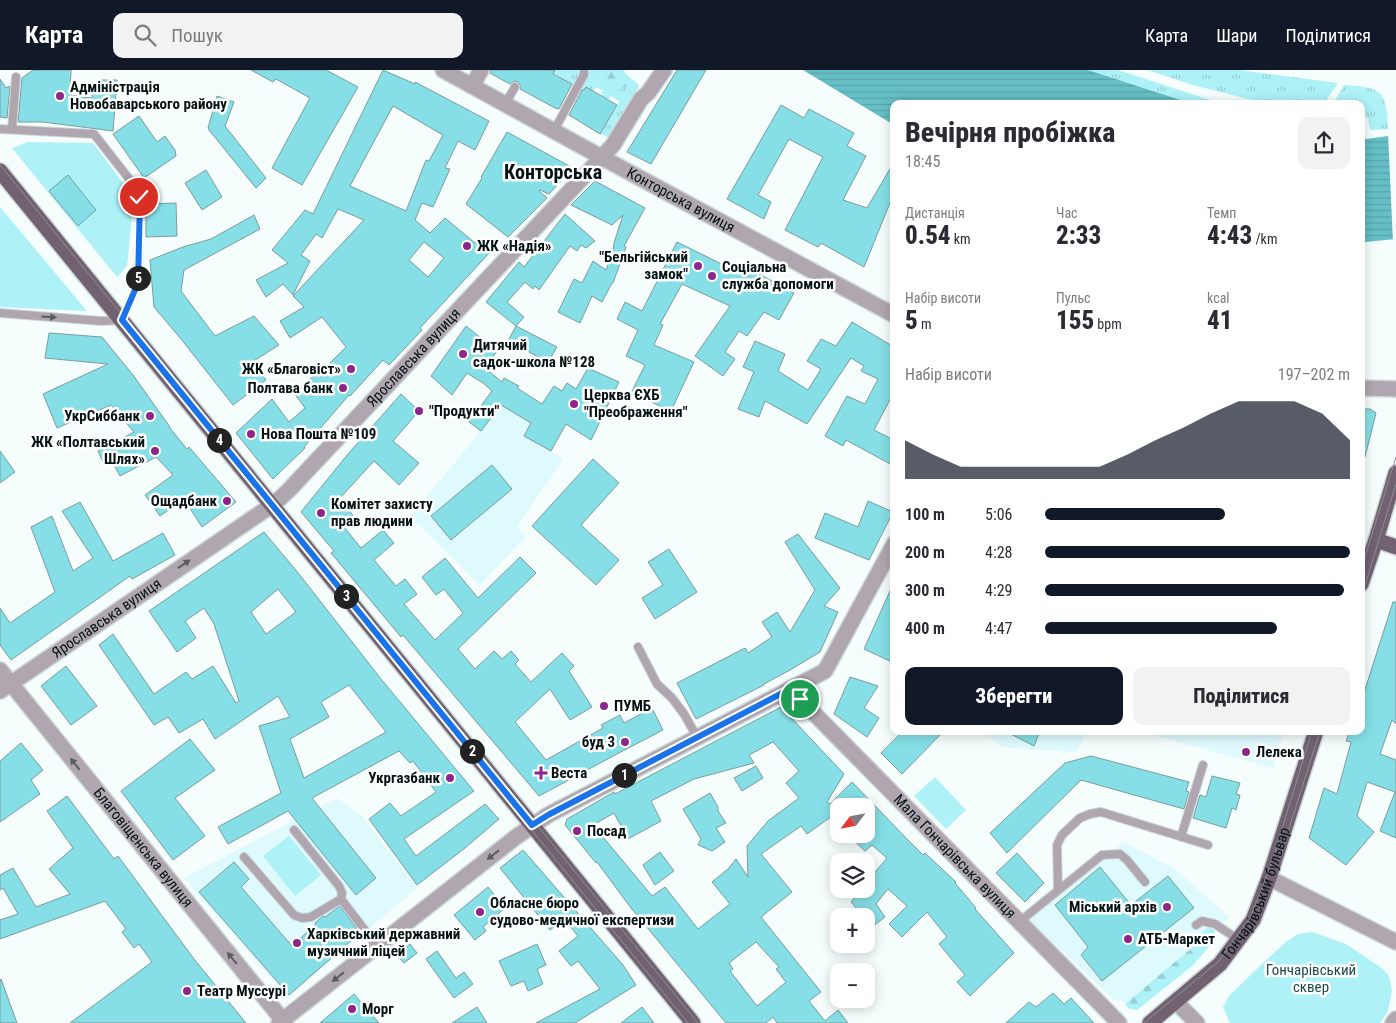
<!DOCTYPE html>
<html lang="uk">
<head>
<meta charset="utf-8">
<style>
  :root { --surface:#fff; --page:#f2f2f3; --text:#2b2b33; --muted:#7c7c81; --accent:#111827 }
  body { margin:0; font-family:"Roboto Condensed",sans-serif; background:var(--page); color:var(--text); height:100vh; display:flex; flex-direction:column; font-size:19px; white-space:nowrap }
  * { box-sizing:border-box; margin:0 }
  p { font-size:16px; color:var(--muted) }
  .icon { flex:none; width:28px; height:28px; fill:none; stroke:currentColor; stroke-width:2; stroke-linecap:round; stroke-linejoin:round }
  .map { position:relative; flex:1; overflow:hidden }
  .details { position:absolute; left:890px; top:30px; width:475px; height:635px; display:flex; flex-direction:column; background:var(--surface); border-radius:10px; box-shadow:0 2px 12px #0003 }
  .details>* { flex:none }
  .needle { width:32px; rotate:238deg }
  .controls { position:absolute; left:830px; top:728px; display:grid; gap:10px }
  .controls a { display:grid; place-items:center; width:45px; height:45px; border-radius:10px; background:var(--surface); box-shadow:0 2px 12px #0003; font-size:25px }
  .pin { position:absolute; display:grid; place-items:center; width:42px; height:42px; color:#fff; margin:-21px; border:2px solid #fff; border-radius:50%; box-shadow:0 1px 5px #0007 }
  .km { position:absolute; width:25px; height:25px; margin:-12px; border-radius:50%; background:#222; color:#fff; font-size:14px; line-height:25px; text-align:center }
  .round { display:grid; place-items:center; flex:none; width:52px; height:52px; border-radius:10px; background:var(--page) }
  .headline { display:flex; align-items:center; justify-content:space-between; height:85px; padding:0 15px }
  h1 { font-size:28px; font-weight:800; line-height:38px }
  .stats { display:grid; grid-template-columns:repeat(3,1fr); gap:8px; height:85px; padding:5px 15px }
  .stats div { display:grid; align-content:center }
  .stats b { font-size:25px; font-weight:800 }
  .stats small { font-size:14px; font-weight:400 }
  .stats p { font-size:14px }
  .chart { height:140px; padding:10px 15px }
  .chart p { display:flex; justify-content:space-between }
  .chart svg { width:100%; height:90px; margin-top:5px; fill:var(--accent); opacity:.7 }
  .primary-button { display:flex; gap:10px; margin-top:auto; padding:10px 15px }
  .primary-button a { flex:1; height:58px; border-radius:10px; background:var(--accent); color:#fff; font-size:20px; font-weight:800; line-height:58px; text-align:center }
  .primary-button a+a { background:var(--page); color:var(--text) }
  ul { padding:0 15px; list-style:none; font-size:16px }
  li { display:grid; grid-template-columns:80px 60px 1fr; align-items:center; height:38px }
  li i { height:12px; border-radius:6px; background:var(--accent) }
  header { display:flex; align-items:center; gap:30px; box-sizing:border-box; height:70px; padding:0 25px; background:var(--accent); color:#fff }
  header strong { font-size:24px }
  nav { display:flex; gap:28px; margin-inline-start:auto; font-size:18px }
  .search { width:350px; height:45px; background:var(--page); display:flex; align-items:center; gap:12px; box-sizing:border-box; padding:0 18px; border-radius:10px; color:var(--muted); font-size:19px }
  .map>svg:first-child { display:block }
  .built { fill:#defafd }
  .grass { fill:url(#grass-tufts) }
  .forest { fill:url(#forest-firs) }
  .park { fill:#aef2f8 }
  .water { fill:url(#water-rules) }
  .pier { fill:#f5fdfd }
  .building { fill:#86dfe6; stroke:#799d9f; fill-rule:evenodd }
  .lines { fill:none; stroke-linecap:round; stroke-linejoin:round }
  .service-casing { stroke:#cfd8d8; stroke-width:10 }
  .minor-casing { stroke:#cfd8d8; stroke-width:18 }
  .tertiary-casing { stroke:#cfd8d8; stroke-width:18 }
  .primary-casing { stroke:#cfd8d8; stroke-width:18 }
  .service { stroke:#b0a6af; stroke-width:8 }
  .minor { stroke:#b0a6af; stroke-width:15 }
  .tertiary { stroke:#b0a6af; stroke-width:15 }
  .primary { stroke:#726171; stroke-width:15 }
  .tram { stroke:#879292; stroke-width:1 }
  .oneway { fill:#5a5c62 }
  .route-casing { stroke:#fff; stroke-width:10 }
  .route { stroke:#1a73e8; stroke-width:6 }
  .poi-dot { fill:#8d268c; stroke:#fff; stroke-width:2 }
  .labels { text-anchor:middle; stroke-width:5; stroke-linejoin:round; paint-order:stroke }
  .poi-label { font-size:15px; font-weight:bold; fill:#051314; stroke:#fff; text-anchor:start }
  .street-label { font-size:15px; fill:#051314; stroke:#fff }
  .park-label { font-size:15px; fill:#214a4d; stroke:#fff }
  .district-label { font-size:20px; font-weight:bold; fill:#051314; stroke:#fff }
</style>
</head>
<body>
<header>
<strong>Карта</strong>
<div class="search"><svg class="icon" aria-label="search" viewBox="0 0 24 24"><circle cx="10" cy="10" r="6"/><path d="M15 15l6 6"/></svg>Пошук</div>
<nav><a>Карта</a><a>Шари</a><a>Поділитися</a></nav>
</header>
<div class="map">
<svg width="1396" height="953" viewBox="0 0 1396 953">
  <defs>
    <pattern id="grass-tufts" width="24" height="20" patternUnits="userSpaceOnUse" patternTransform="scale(1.25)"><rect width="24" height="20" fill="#aef2f8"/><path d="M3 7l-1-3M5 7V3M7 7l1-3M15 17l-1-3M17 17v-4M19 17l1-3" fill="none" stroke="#94cfd4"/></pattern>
    <pattern id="forest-firs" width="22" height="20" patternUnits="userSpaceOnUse" patternTransform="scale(1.25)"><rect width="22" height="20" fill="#aef2f8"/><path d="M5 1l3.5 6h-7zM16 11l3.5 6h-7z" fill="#94cfd4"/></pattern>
    <pattern id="water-rules" width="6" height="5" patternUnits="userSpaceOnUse" patternTransform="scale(1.25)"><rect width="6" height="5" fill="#66bfc6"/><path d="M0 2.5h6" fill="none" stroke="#57a3a9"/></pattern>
  </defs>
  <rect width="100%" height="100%" fill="#f5fdfd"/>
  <!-- built -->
  <path class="built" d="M506,327L563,360L551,381L563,390L517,457L526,466L480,515L410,446L481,361Z
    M983,661H1087L1077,682L1003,678Z
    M1158,661H1283L1273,698L1157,666Z
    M337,728L362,746L417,818L288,927L184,808Z
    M1123,772L1175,799L1229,847L1186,892L1130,934L1114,930L1030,850Z"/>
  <!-- grass -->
  <path class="grass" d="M555,0H620L638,14L639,16L609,67L600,64L617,36L619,31L611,26L608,30L601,25L603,21L596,17L593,21L586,17L581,24L576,23L573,17L574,15L553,3Z
    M1088,0H1118L1204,28L1225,34H1193Z
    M1147,0H1239L1338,13L1325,32L1271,33L1256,31L1193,15Z
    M1344,15C1382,17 1387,21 1388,59L1370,60L1368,49L1361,42V34H1333Z"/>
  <!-- forest -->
  <path class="forest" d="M606,0H624L629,9V15C616,25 608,19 601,6L603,1Z
    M1209,857L1214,860L1216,869L1192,896L1137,940L1129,939L1125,934L1200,871L1203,861Z"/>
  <!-- park -->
  <path class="park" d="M28,72L93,73L134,127L127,196L117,207L12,78Z
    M0,137L87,241L0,237Z
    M935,707L966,740L946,759L914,726Z
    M289,766L321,805L295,826L263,786Z
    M1312,862L1346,874L1383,899L1389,906L1392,921L1388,941L1380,953H1230L1223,937L1229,926L1264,892L1286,872L1298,864Z"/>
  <!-- water -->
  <path class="water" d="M803,0H1088L1193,34H894V55Z
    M1396,65V169L1365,172L1361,174V68L1366,69Z"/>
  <!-- pier -->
  <path class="pier" d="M1396,63V172H1393L1388,64Z"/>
  <!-- building -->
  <path class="building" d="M33,0H71L70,25L92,28L93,18H100V10H117L113,61L43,52H18L22,8Z
    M251,0H326L358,17L302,115L272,98L310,28L276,9L273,12Z
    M383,0L415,14V12L489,51L475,80L458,71L445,98L450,99L433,137L422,133L415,150L430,163L445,148L475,173L479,168L492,180L420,258L422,260L389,295L383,290L350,326L349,325L304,377L305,378L273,409L236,363L272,329L289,352L305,338L294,323L321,300L322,301L346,277L322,247L290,268L280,251L304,237L293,226L364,150L338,139L322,168L316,164L301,185L310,191L293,225L283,214L266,227L256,210L288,193L272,180L305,140L313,144ZM393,36L443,65L429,91L426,90L406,141L350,116ZM424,172L444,188L428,207L409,190Z
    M490,0H555L553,4L572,14L559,39L557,38V39L520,19V15L518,12L515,11L510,14L490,3Z
    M677,0H706L651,94L627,82Z
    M0,9L6,18L10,16L7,48L0,47Z
    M586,17L617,35L600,64L569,45L582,20H584Z
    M217,26L234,32L225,56L266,108L256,118L209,60L208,58Z
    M781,35L804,48L809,39L854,63L847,76L866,86L843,130L867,138L894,92V123L864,197L821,173L818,177L785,160L823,87L789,69L758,125L771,132L764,149L727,129Z
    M139,46L157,72L165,66L175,80L176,86L144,108L113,64Z
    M507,62L573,98L549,124L540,120L539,121L547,128L508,167L466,134L482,108L481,107Z
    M206,100L222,127L202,140L185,113Z
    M68,105L96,140L78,156L49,121Z
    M595,111L645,138L624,176L626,177L613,213H612L602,232L592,226L580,253L558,242L574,209L582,213L593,191L606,200L611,185L612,186L614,173L623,145L612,155L571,135Z
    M176,133L177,166L146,167V134Z
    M565,144L595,171L586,178L581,175L577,181L570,176L539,220L535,216L533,219L525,212L507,232L524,247L516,256L486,232L519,192L524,197Z
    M254,145L260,159L184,200L181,221L215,266L254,246L279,275L252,292L266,310L233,335L181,269L154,237L150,190L183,177L211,169Z
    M677,172L748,207L752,200L794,223L779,250L764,242L747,266L739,261L725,282L735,289L723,306L695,286L730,236L682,214L660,254L663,255L654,275L694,292L671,341L631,323L645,295L626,286L638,260L617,249L625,232L642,241Z
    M852,252L894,277V322L874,360L894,370V396L846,370L843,376L825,366L847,326L865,334L878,309L861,301L864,296L851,288L807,354L765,331L759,347L738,339L754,302L743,297L755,271L785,284L778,301L808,320L821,299L807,291L821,269L836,276Z
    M466,256L497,281L485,298L502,312L504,308L519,316L517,318L542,334L554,316L562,321L567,313L576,319L588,298L619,312L591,370L566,354L551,381L524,366L531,353L501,335L481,361L469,352L492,321L483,313L467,303L452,325L431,306Z
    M516,256L557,277L548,292L508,271Z
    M49,263L102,267L133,305L170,357H169L187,379L189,377L236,432L202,457L184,429L160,446L145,425L173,405L156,387L120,406L110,388L103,392L98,381L134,362L111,335L57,358L43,324L108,294L45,288Z
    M401,324L419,341L393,371L419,393L399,415L374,391L340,428L355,448L344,457L361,478L383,460L394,473L374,490L396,516L405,509L417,524L404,534L435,570L463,543L444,519L436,525L422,507L445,488L478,528L520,487L536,503L458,579L475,599L494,581L502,589L511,581L519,590L515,594L531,612L562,583L574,596L569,601L592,637L570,650L550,619L515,652L546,690L603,658L601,655L620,645L624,653L652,638L663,660L615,685L539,726L403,565L401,567L331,483L334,481L301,442L348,384Z
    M1361,339H1370L1376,343L1365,387H1361Z
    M0,381L15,402L0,413Z
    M593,389L619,413L581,455L619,490L596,515L532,456Z
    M492,395L512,419L451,470L431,446Z
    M868,431L893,442L869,490L815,468L825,443L858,457Z
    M80,432L113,491L163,463L175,485L132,509L130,506L11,590L0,575V538L10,553L55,522L31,457L52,446L73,501L93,488L62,441Z
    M264,462L299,504L381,609L474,721L404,769L416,786L485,734L499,749L465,778L417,815L369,749L390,733L401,746L436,722L413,691L410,693L399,681L312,728L376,808L356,825L288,741L228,774L218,757L281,723L259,656L290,647L278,626L215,669L203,649L179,663L168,647L154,655L99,575L113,564L154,624L186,602L192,609L213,596L236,633L239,631L214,554L204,538L185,551L196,568L177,582L149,541ZM278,519L296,542L266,564L251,542ZM349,615L386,662L304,708L290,669L329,647L321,632Z
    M798,464L840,518L824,536L838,542L820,582L790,600L764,614V615L696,649L677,613L745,578L748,583L772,567L762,552L777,542L790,562L815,520L785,472Z
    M669,479L697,522L655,549L642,528L663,515L648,492Z
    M894,512V593L864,579Z
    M1393,532H1396V654L1392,650L1380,684L1396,690V768L1380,761L1395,722L1367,712L1357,746L1374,762L1346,795L1309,768L1324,718L1337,724L1351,672L1346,671L1350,661H1361V632Z
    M66,596L97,636L71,655L41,616Z
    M850,607L878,616L864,638L879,648L867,667L834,644Z
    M781,637L844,704L827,732L830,734L852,712L907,769L923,785L925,783L956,812L955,813L976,838L975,839L1014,883L970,926L957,912L965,905L939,874L947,867L927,842L902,867L889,854L907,836L888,819L876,834L885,847L872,857L866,850V846H863L851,832L862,819H866V813L887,788L872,775L865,781L847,764H866V736H839V741L807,764L801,756L761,784L792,822L761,847L821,922L809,931L825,951L838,940L848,953H777L773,947L766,953H726L631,838L597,792L596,793L565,755L567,749L614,722L615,724ZM773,672L799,701L786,713L799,728L768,751L747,776L748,807L736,789L728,799L712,812L730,834L698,859L665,817L652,826L593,755L614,743L628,769L661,751L651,731L694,709L754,693L749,685ZM756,872L779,897L776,899L786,912L757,936L730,901L733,899L729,893Z
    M903,661H944L902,704L881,683Z
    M1005,661H1040L1034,676Z
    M190,669L215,700L175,728L205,766L173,790L121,721Z
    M21,673L43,700L31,710L40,724L0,752V691Z
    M1091,686L1189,712L1186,721L1189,722L1184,739L1081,710L1007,783L990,763L1065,693Z
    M756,696L763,708L742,721L734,708Z
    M1212,706L1240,713L1236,724L1240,725L1236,740L1232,738L1226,758L1193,748L1200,725L1206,727Z
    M710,723L718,737V741L726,753L716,758L725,772L712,781L698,775L701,769L683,739Z
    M67,726L114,789L118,786L194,889L246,953H70L152,892L139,874L134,878L122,862L126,859L105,831L0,869V850L18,844L3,818L0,820V805L13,798L36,837L70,824L49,799L73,778L47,741Z
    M523,780L623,895L636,915L575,953H536L600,919L578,891L571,896L559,881L578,866L564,849L550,860L500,798Z
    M660,782L674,801L655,815L643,795Z
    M1017,783L1044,813L1025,832L996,803Z
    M234,792L249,809L241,817L292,876L316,854L315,853L323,846L325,847L340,836L360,863L289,925L199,822Z
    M1100,797L1131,835L1168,806L1194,838L1102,911L1081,885L1088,877L1055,835Z
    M488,817L505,838L483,857L486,861L475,870L454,845Z
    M410,874L417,883L404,893L397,885Z
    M537,874L546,895L537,899L543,914L528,921L524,911L511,916L499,891Z
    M437,881L456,908L464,902L473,914L454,928L426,889Z
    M1,909L17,953H0V910Z
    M1053,923L1064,934L1071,928L1094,953H1006L1029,932L1036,937Z
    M354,924L379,953H320Z
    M477,937L487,953H452L471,941Z
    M642,937L654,953H621Z"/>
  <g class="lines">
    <!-- service casing -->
    <g class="service-casing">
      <path id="service" d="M505,34L515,17
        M0,59L94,64L134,115L140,129L138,213L122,250L101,251L0,243
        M12,59L16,7
        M554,61L580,12L584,5V0
        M638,577L657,614L672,628L684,644L697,667
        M294,760L339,816L342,823L341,829L377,876
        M1181,767L1203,695
        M244,787L294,845L302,848L311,847L341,829
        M1058,820L1057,775L1062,765L1080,748L1090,744L1101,742L1208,775
        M1019,852L1102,785L1120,784L1127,790L1145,812
        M1196,855L1202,851L1215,854L1239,870"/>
    </g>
    <!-- minor casing -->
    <g class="minor-casing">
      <g id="minor">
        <path id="s1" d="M443,0L614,94L894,245"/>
        <path d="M472,16L481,0"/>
        <path d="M1361,318L1396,319"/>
        <path id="s2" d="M790,619L1119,953"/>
        <path id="s3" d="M0,621L275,433L288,421L602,87L613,75L641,29L648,23L664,0"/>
        <path d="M1269,808L1396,872"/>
        <path d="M1176,932L1197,953"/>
        <path d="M279,953L516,767L548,745L825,601L894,474"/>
        <path d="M1393,953L1396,949"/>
      </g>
    </g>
    <!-- tertiary casing -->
    <g class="tertiary-casing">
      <g id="tertiary">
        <path id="s4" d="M0,600L285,953"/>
      </g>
    </g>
    <!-- primary casing -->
    <g class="primary-casing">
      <g id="primary">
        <path d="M0,101L693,953"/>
        <path d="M1376,470L1396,477"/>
        <path d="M1361,514L1376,470L1396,403"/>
        <path id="s5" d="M1150,953L1220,894L1253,850L1269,808L1316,661"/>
      </g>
    </g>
    <!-- service -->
    <use href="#service" class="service"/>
    <!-- minor -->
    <use href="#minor" class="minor"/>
    <!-- tertiary -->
    <use href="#tertiary" class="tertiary"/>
    <!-- primary -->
    <use href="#primary" class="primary"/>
    <!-- tram -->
    <path class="tram" d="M0,95L698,953
      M131,268L199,351
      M256,421L286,458
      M1361,500L1396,387
      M1361,528L1396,414
      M458,669L688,953
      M1279,790L1320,661
      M1144,953L1218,892L1250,848L1270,798L1312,661"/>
  </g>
  <!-- one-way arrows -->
  <defs><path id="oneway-solid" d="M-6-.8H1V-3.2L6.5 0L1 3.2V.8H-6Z" transform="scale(1.25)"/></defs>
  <g class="oneway">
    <use href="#oneway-solid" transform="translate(49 247) rotate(4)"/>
    <use href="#oneway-solid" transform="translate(184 494) rotate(-34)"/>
    <use href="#oneway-solid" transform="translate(75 694) rotate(-129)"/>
    <use href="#oneway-solid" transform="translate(493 785) rotate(142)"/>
    <use href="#oneway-solid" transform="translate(232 888) rotate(-129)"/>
    <use href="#oneway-solid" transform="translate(338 907) rotate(142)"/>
  </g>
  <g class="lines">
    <!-- route casing -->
    <g class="route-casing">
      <path id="route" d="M139,127L140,129L138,213L122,250L532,755L548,745L790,619L800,629"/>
    </g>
    <!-- route -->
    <use href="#route" class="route"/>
  </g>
  <!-- markers -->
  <g class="poi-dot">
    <circle cx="60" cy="26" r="5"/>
    <circle cx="467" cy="176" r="5"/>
    <circle cx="698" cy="196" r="5"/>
    <circle cx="712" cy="206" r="5"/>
    <circle cx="463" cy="284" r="5"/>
    <circle cx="351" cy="299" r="5"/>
    <circle cx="343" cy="318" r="5"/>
    <circle cx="574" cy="334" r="5"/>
    <circle cx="419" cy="341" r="5"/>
    <circle cx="150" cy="346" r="5"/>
    <circle cx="251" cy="364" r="5"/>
    <circle cx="155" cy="381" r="5"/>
    <circle cx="227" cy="431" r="5"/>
    <circle cx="321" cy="443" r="5"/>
    <circle cx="604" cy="636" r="5"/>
    <circle cx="625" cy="672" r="5"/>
    <circle cx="1246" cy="682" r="5"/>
    <path d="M538.5 695.5h5v5h5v5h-5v5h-5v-5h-5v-5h5z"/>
    <circle cx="450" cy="708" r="5"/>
    <circle cx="577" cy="761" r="5"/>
    <circle cx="1167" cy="837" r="5"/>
    <circle cx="480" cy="842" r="5"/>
    <circle cx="1128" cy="869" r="5"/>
    <circle cx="297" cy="873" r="5"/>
    <circle cx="187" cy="921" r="5"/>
    <circle cx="352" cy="939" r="5"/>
  </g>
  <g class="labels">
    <!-- poi labels -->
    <g class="poi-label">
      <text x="70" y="22">Адміністрація<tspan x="70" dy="17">Новобаварського району</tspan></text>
      <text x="477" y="181">ЖК «Надія»</text>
      <text x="688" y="192" text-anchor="end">"Бельгійський<tspan x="688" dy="17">замок"</tspan></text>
      <text x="722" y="202">Соціальна<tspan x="722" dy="17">служба допомоги</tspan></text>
      <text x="473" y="280">Дитячий<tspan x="473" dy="17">садок-школа №128</tspan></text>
      <text x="341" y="304" text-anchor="end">ЖК «Благовіст»</text>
      <text x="333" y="323" text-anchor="end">Полтава банк</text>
      <text x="584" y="330">Церква ЄХБ<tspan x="584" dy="17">"Преображення"</tspan></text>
      <text x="429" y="346">"Продукти"</text>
      <text x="140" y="351" text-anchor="end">УкрСиббанк</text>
      <text x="261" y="369">Нова Пошта №109</text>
      <text x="145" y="377" text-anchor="end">ЖК «Полтавський<tspan x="145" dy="17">Шлях»</tspan></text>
      <text x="217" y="436" text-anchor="end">Ощадбанк</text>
      <text x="331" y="439">Комітет захисту<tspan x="331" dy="17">прав людини</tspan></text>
      <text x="614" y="641">ПУМБ</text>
      <text x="615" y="677" text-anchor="end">буд 3</text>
      <text x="1256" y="687">Лелека</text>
      <text x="551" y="708">Веста</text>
      <text x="440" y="713" text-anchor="end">Укргазбанк</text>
      <text x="587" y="766">Посад</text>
      <text x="490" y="838">Обласне бюро<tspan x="490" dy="17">судово-медичної експертизи</tspan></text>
      <text x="1157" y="842" text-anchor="end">Міський архів</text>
      <text x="307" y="869">Харківський державний<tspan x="307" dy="17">музичний ліцей</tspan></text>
      <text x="1138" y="874">АТБ-Маркет</text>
      <text x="197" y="926">Театр Муссурі</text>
      <text x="362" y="944">Морг</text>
    </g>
    <!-- street labels -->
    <g class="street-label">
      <text dy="5" stroke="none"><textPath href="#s1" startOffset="271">Конторська вулиця</textPath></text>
      <text dy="5" stroke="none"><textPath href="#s3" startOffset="534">Ярославська вулиця</textPath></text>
      <text dy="5" stroke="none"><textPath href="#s3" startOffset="129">Ярославська вулиця</textPath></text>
      <text dy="5" stroke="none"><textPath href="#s4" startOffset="228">Благовіщенська вулиця</textPath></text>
      <text dy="5" stroke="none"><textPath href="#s2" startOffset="235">Мала Гончарівська вулиця</textPath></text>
      <text dy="5" stroke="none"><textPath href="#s5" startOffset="172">Гончарівський бульвар</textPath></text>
    </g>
    <!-- park labels -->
    <g class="park-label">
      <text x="1311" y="905">Гончарівський<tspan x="1311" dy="17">сквер</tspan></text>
    </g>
    <!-- district labels -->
    <g class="district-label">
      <text x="553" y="109">Конторська</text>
    </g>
  </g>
</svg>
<div class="controls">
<a><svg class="needle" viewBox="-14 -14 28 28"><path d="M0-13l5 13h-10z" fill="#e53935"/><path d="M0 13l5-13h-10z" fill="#7c7c81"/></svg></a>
<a><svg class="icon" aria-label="layers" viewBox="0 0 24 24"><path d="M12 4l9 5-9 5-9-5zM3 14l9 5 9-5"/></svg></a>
<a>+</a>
<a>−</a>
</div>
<div class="pin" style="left:800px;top:629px;background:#1e9e55"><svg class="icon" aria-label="arrive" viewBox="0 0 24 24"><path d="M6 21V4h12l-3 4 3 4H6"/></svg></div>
<div class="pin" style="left:139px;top:127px;background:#d93025"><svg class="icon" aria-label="check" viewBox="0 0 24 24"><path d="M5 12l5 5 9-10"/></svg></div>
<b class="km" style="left:624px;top:705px">1</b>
<b class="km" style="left:472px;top:681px">2</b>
<b class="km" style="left:346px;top:526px">3</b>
<b class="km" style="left:219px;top:370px">4</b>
<b class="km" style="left:138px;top:208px">5</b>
<section class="details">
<div class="headline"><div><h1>Вечірня пробіжка</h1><p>18:45</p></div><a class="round"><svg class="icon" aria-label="share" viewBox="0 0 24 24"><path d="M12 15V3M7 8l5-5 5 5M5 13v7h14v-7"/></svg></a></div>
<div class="stats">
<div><p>Дистанція</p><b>0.54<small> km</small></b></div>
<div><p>Час</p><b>2:33</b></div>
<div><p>Темп</p><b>4:43<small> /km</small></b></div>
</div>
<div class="stats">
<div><p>Набір висоти</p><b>5<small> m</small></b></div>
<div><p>Пульс</p><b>155<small> bpm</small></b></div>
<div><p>kcal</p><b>41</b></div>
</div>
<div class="chart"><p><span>Набір висоти</span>197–202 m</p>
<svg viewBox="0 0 160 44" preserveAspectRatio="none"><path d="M0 44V25L10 32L20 38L30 38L40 38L50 38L60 38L70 38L80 32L90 25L100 19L110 12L120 6L130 6L140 6L150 12L160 25V44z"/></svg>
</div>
<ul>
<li><b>100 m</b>5:06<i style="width:59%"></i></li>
<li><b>200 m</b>4:28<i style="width:100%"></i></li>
<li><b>300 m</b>4:29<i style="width:98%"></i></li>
<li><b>400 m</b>4:47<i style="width:76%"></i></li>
</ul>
<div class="primary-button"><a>Зберегти</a><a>Поділитися</a></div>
</section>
</div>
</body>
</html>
